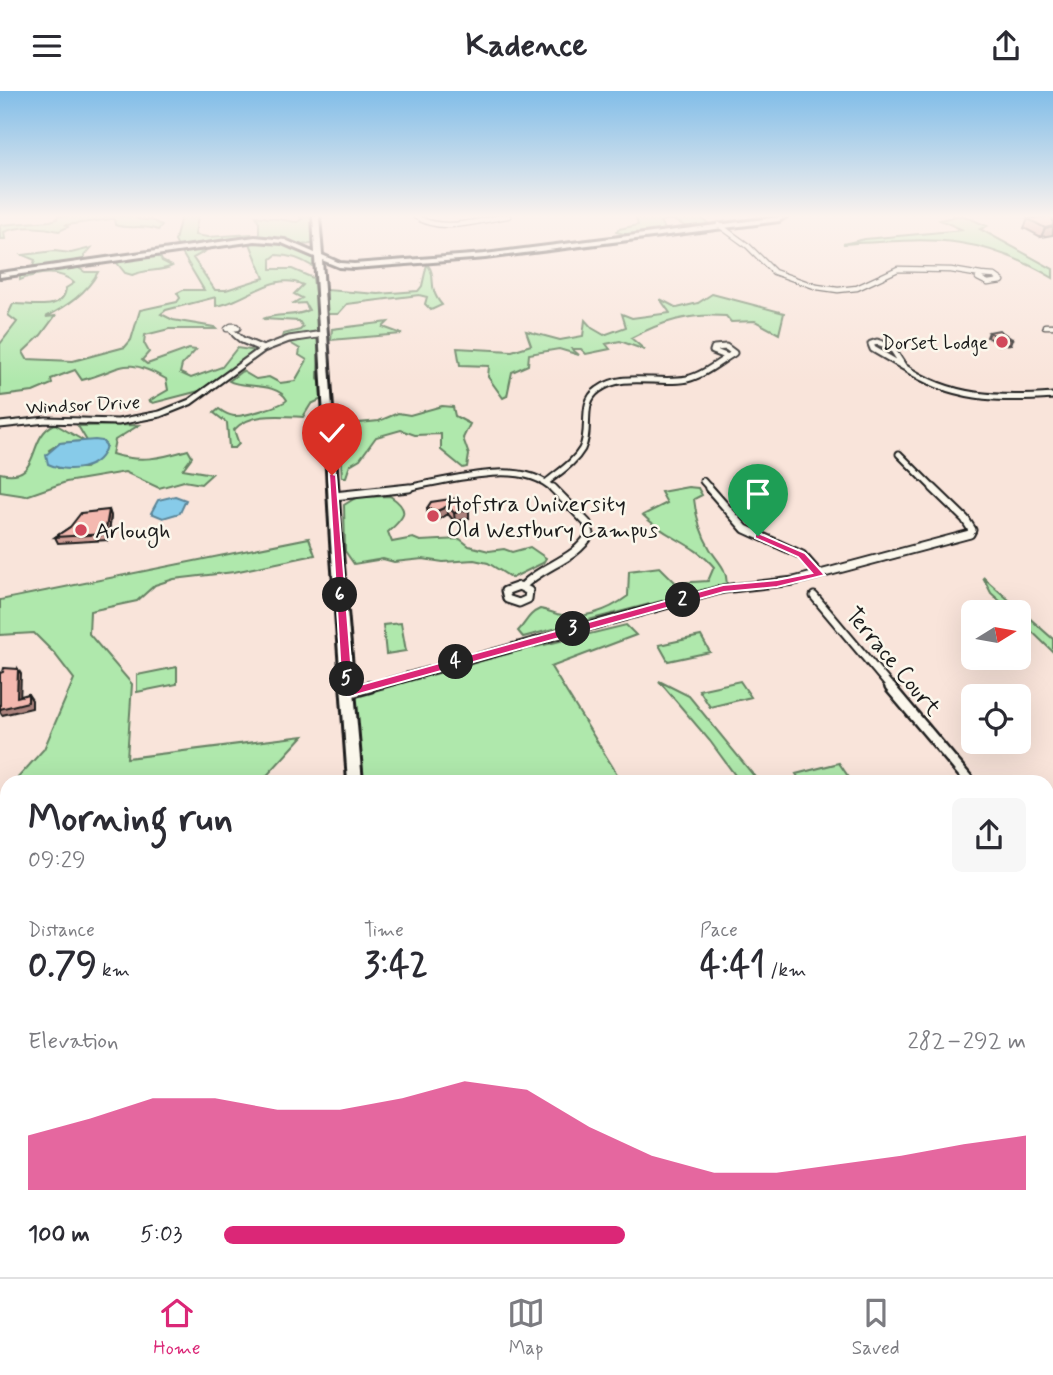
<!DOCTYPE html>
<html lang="en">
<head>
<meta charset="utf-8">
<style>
  :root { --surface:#fff; --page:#f7f7f7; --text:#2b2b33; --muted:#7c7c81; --line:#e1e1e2; --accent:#db2777 }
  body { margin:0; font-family:Mynerve,sans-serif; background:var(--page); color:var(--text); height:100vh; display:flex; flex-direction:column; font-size:26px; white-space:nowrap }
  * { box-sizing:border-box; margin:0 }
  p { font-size:23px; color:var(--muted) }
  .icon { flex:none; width:38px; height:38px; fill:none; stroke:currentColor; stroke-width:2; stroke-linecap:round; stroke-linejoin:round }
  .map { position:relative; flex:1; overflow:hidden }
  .side { position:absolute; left:0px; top:684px; width:1054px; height:502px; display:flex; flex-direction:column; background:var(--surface); border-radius:21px 21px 0 0; box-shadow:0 7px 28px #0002 }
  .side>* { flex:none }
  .needle { width:46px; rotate:79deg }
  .tools { position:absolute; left:961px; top:509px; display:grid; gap:14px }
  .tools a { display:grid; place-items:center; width:70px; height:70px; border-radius:10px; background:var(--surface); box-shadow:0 7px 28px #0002; font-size:35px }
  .pin { position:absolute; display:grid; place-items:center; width:60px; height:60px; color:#fff; margin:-72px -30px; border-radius:50% 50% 50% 0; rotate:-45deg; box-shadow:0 0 7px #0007 }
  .pin .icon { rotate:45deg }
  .km { position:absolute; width:35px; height:35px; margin:-18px; border-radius:50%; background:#222; color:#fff; font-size:19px; line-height:35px; text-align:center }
  .round { display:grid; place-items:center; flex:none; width:74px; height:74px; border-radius:10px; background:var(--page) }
  .head { display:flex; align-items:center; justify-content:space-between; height:119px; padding:0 28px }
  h1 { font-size:38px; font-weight:700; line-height:52px }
  .stats { display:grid; grid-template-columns:repeat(3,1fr); gap:10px; height:119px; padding:7px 28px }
  .stats div { display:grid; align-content:center }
  .stats b { font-size:35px; font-weight:700 }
  .stats small { font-size:19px; font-weight:400 }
  .stats p { font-size:19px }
  .chart { height:196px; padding:14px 28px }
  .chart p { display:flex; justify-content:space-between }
  .chart svg { width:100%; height:126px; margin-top:7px; fill:var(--accent); opacity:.7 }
  ul { padding:0 28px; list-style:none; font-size:23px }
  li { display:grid; grid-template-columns:112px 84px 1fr; align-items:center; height:52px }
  li i { height:18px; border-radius:9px; background:var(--accent) }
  header { display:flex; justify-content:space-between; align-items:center; height:91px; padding:0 28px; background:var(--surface); font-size:32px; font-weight:700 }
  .dock { display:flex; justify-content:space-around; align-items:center; height:98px; border-top:2px solid var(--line); background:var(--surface); font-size:19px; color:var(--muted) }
  .dock a { display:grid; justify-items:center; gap:4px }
  .dock .on { color:var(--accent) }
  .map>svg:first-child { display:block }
  .green { fill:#afe8ac; stroke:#668264; stroke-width:2 }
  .water { fill:#87cbe9; stroke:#5c8597; stroke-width:2 }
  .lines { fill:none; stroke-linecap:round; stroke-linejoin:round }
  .street-far3-casing { stroke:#1c1c1c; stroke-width:7 }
  .street-far2-casing { stroke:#1c1c1c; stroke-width:9 }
  .street-far1-casing { stroke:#1c1c1c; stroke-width:11 }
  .street-casing { stroke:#1c1c1c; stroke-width:14 }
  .secondary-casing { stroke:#1c1c1c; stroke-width:6 }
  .street-far3 { stroke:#fbf7ec; stroke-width:4.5 }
  .street-far2 { stroke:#fbf7ec; stroke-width:5 }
  .street-far1 { stroke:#fbf7ec; stroke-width:7 }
  .street { stroke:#fbf7ec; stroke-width:9 }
  .secondary { fill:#fbf7ec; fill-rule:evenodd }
  .wall { fill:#d29f97; stroke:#1c1c1c; stroke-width:2 }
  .shaded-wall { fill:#ab827b; stroke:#1c1c1c; stroke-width:2 }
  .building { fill:#f4b9b0; stroke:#1c1c1c; stroke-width:2 }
  .route { fill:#db2777; stroke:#fff; stroke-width:2 }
  .poi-dot { fill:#d1495b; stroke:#fbf7ec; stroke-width:2.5 }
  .labels { text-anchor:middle; stroke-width:5; stroke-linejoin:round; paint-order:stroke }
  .far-poi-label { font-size:19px; fill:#1c1c1c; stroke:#fbf7ec; text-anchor:end }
  .far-street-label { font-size:19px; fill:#1c1c1c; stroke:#fbf7ec }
  .poi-label { font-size:23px; fill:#1c1c1c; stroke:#fbf7ec; text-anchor:start }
  .street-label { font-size:23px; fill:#1c1c1c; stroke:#fbf7ec }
</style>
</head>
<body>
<header><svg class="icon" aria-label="menu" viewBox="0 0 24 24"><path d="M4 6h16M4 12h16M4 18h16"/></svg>Kadence<svg class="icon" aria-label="share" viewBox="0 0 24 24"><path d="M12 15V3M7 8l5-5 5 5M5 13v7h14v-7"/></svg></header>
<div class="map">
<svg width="1053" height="1186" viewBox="0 0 1053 1186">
  <rect width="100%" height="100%" fill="#f9e4da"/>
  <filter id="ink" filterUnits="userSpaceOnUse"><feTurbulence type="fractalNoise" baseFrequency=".0143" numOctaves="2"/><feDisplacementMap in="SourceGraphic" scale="14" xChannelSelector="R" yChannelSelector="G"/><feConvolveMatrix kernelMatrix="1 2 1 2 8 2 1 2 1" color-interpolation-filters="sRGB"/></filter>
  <g filter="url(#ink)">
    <!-- green -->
    <path class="green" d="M58,125H135L138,128L154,130L162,135L158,139C143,133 129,139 115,134L114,128H111L66,134L68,136L59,140C44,136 22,134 4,141L5,148H0V134L50,130L57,128Z
      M181,125H198L195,144L208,146L251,143L250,148L178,156L175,150Z
      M256,125L297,131L302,128L299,125H313L315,152C304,157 276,147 259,147V131Z
      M645,125H702L700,126L709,133C703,134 695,137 689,136C676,134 678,124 660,131L666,139L629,144L616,141L619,138L638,134L636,127Z
      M951,125H964L987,135L980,138L1053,178V187C975,141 930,148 843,153L865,148L963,139L940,129L953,126Z
      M249,150H278L315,166V173L312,175C301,168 289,164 276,164L271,168V178H292L313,187L320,237L315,241L282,246L283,243L300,239L303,236L299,230L263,228C278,221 294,227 309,219L305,212L292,213L302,207L294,203L303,194C274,179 244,212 216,215V206L166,219L161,223L173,229L214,236L216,238H169L145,244L144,252L149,261L142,269L147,273L189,258L196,259L182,274L180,282L191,287L222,276L237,257L257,260L203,299L153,312L149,310L168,299L166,288C122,263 123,279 82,289L75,279L51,288L52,293L33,301L0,305V253L17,231L8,224L13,213C29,212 64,222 66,197L74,192C60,178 37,182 20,189V184L77,176L85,181H98C87,202 67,215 46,226L55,225L41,244L23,261L27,268L73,270L125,256L131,249L140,219L177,211L180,207L177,202L183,199H204L182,162L188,159L204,161L193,167L215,199H226L264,187Z
      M91,157L84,165L85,170L32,178L35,169L23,164L54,160L71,162Z
      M159,163L162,170L172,175C161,181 146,178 132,184L125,182L117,172L121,169Z
      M427,173C438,186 426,195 442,214L431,219L425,213L427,206L419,204L347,213L338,223H327V199L378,203L418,200L422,195Z
      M712,203L784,222L779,243L755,230L731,231L726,225C690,222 663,230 631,247L645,259L620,250L606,253L610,258L586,263L581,258H572L579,264L559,258L529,263L528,274L512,281L507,305L503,307L488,286L489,275L460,274L457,257L512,260L531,254L526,240L560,249L583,245L585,229L592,237L604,244L626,236L622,223L632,227L670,222L660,208L677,217L698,212Z
      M388,231L383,236L402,243L331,249L332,238Z
      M314,246L319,250L318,287L324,298V307L311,313L303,326C281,325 250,321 234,339L239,353L235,357H229L227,332L214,322L219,318C223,321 227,324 234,325C243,326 283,314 287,309C277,290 242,298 229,290L242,280L256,288L269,286L280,292L295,290L307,269L299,264L300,258L290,252Z
      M442,315L453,316L455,325L470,333L463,347L469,364L467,376L463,377L441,359V343L415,344L401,339L376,346L360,368L350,374L346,386H342L339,334L379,330L398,322L410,324Z
      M55,333L84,350L60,352L49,359L58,377H85L106,355L102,350H87L78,335L139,334L115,349L112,363C140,372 161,367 188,359L192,366L183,378L212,383L201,393L184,390L159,397L125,381L66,391L26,405L0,401V382C43,392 25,346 55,333Z
      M688,396L698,397L702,404L694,408C696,425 701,443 710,458C718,472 726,475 727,493L523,546L518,540C526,532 528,523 540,518C546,519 551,521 557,523C581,530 608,520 628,505L629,480L660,476L676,492L708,490L714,476C694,452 664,446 643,424L667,412L661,401Z
      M390,405C411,419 405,426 388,441L392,451L413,447L420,450L460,448L469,455L489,460L504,458L512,461L530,456L546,467L543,472L512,487L488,472L474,469L443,471L423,468L394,471L383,468L354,473L345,460L344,414L357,406Z
      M309,447L315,464L234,481L174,488L155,494L137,510L90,520L89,543L132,593L127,667L303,645L261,691H14L44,658L74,588L54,562L34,542L0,544V509Z
      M983,486L1053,548V561L1019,528L1018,522L1012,521L991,502Z
      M401,532L406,560L386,563L383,534Z
      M626,534L636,544L551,576L622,691H355L348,602Z
      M701,545L710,561L668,570L659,554Z
      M177,576V593L137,601V584Z
      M659,590L689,605L759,691H740L710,650Z
      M740,590L751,606L710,616L699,599Z
      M839,672L852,691H801L796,683Z
      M612,1180H724L715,1186H615Z"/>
    <!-- water -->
    <path class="water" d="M95,349L102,350L106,354C101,380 68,382 48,373L46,364L60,352Z
      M175,405L186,409L180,422L163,427L151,422L158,409Z"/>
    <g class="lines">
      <!-- street-far3 casing -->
      <g class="street-far3-casing">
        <path id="street-far3" d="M415,125C441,143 479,129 508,125
          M719,134L748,155L774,181L817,196L838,199L857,197L898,178L951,179L981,184
          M981,184L995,185L1002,190L988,192L978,187Z
          M231,235H236L238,237L227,238Z
          M1045,235H1053
          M232,240L237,245
          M312,245L323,243"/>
      </g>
      <!-- street-far2 casing -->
      <g class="street-far2-casing">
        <path id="street-far2" d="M235,243L242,249L263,258
          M877,251L891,256L904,276L873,258L871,253Z
          M904,276C950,308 999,309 1053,305
          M0,334L46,329L118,331L160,323L190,311L263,258L289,248L323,243
          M899,363L935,399
          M703,390L711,399
          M547,391C559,381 574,372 582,358C592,338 579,312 598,299C623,280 658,294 687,288C704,284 719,271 734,262L726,256L714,257L713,260L726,265
          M393,399C436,394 520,363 554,399"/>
      </g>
      <!-- street-far1 casing -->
      <g class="street-far1-casing">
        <path id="street-far1" d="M709,397L745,438L802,464L819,483
          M334,405L409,397
          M519,495L529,500L528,508L519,512L507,508L505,500Z
          M522,496C542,474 575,470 590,443L587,432L553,397
          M814,505L892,598
          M364,598L723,498L794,490L970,443L972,439L965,428L933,397"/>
      </g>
      <!-- street casing -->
      <g class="street-casing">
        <path id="street" d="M890,596L970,691
          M348,602L370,596
          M1046,794L1053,805"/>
      </g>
      <!-- secondary casing -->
      <g class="secondary-casing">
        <path id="secondary" d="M313,125H319L322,164L340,172L354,173L485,163L787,125L779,130L485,167L354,177L339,176L322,169L341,451L362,691H348L331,451L315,166L282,152L255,150L0,186V182L255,146L285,149L315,162Z
          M554,1180H576L578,1186H556Z"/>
      </g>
      <!-- street-far3 -->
      <use href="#street-far3" class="street-far3"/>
      <!-- street-far2 -->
      <use href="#street-far2" class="street-far2"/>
      <!-- street-far1 -->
      <use href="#street-far1" class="street-far1"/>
      <!-- street -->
      <use href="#street" class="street"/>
      <!-- secondary -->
      <use href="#secondary" class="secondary"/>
    </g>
    <!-- wall -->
    <path class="wall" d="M1053,125L1041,146L1024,137L1028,128Z
      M989,241L1010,253L1000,254L987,246Z
      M457,407L469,427L455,431L448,423L438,429L428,426L427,417Z
      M109,419L111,425L108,449L58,452L55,446L70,436Z"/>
    <!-- shaded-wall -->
    <path class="shaded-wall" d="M1053,135V144L1041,146L1045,137Z
      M1012,248L1010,253L1000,254L1002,249Z
      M448,415V423L438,429L437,420Z
      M469,418V427L455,431L454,422Z
      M109,419L111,425L108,449L105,443Z
      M18,578L21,583L20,612L17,606Z
      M28,603L32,609V617L2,624L0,621V618Z"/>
    <!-- building -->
    <path class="building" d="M1047,125H1053V135L1045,137L1028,128Z
      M999,239L1012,248L1002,249L989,241Z
      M457,407L469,418L454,422L448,415L437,420L427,417L431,411Z
      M109,419L105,443L55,446L70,436L81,422Z
      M4,577L18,578L17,606L28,603V611L0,618V582L3,581Z"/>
  </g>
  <!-- sky -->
  <linearGradient id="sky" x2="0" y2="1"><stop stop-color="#81bde8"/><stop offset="0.43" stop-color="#fcf3ee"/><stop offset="1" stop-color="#fcf3ee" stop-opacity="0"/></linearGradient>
  <rect width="1053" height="291" fill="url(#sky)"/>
  <!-- route -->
  <path class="route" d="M329,382L336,384L353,596L723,494L777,489L812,482L798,466L755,447V443L758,442L805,462L825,484L777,496L724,501L348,606L342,601Z"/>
  <!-- markers -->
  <g class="poi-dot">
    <circle cx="1002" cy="251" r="7"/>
    <circle cx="433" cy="425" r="7"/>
    <circle cx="81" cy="439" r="7"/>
  </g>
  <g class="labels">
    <!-- far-poi labels -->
    <g class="far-poi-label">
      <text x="988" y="258">Dorset Lodge</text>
    </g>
    <!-- far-street labels -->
    <g class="far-street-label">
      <text transform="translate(83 313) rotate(-3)" y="7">Windsor Drive</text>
    </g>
    <!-- poi labels -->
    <g class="poi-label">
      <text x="447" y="420">Hofstra University<tspan x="447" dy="26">Old Westbury Campus</tspan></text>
      <text x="95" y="447">Arlough</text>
    </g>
    <!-- street labels -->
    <g class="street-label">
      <text transform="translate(894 570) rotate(50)" y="8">Terrace Court</text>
    </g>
  </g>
</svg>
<div class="tools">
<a><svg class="needle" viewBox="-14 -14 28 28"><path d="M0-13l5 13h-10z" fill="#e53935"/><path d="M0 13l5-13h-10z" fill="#7c7c81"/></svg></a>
<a><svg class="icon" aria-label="locate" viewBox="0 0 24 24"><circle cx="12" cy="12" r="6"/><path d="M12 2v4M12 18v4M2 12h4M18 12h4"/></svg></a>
</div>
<div class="pin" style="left:758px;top:445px;background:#1e9e55"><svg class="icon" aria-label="arrive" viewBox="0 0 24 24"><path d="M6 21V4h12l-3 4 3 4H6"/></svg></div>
<div class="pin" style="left:332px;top:384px;background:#d93025"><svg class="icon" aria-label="check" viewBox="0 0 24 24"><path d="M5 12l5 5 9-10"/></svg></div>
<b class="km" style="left:683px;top:509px">2</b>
<b class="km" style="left:573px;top:538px">3</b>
<b class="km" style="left:456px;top:571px">4</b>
<b class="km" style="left:347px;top:588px">5</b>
<b class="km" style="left:340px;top:504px">6</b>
<section class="side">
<div class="head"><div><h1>Morning run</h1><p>09:29</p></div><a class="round"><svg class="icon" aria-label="share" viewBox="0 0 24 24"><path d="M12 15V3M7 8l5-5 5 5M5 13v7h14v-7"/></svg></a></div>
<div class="stats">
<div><p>Distance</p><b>0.79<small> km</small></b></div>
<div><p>Time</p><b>3:42</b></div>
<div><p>Pace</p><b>4:41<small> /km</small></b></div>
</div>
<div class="chart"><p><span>Elevation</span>282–292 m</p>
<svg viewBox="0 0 160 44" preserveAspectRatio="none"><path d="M0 44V25L10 19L20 12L30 12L40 16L50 16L60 12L70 6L80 9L90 22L100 32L110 38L120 38L130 35L140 32L150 28L160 25V44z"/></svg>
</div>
<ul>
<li><b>100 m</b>5:03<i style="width:50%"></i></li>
</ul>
</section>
</div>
<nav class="dock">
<a class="on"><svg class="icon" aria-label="home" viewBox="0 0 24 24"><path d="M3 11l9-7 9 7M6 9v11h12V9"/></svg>Home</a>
<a><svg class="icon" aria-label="map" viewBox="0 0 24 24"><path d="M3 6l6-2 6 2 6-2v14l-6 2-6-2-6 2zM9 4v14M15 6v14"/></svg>Map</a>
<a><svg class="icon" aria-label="saved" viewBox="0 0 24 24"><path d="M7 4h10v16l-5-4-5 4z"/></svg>Saved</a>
</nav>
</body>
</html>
